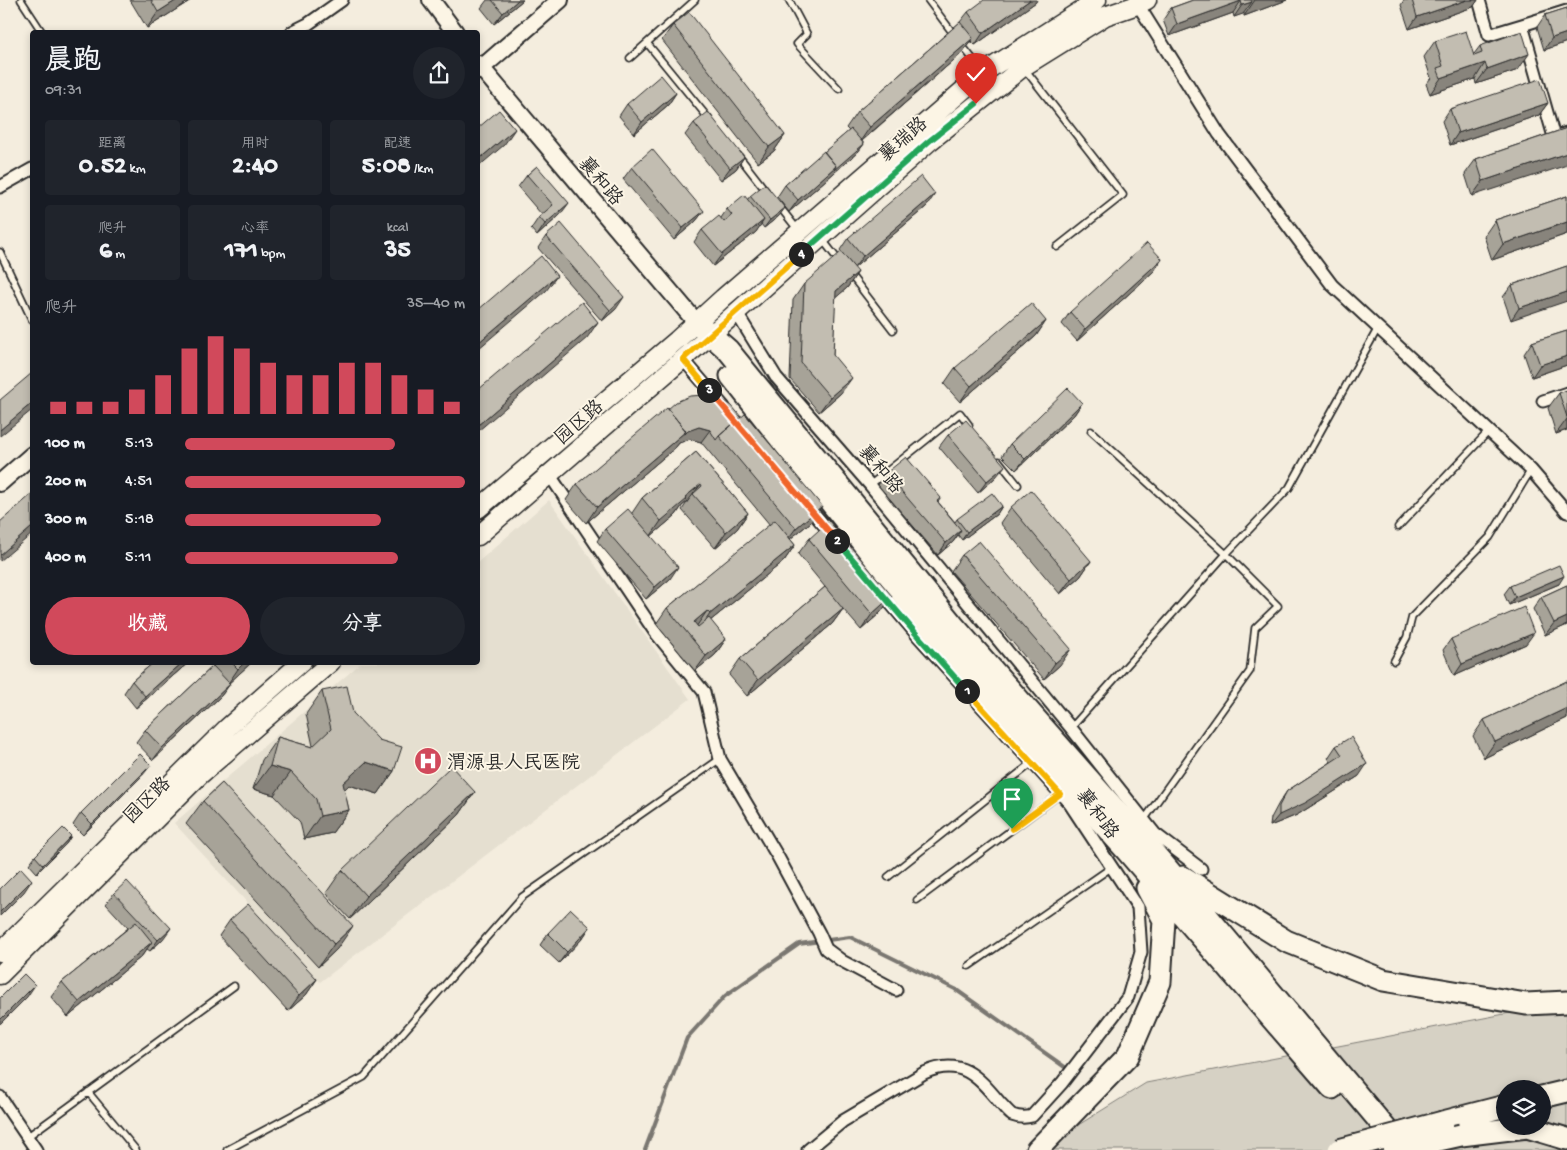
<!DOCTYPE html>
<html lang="zh">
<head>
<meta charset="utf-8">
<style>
  :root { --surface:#171b24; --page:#20242c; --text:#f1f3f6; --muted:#9ea1a6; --accent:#d1495b }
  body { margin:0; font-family:"Gochi Hand","LXGW WenKai TC",sans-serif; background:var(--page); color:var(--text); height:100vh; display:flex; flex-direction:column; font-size:19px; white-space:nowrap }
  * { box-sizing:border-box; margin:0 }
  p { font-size:16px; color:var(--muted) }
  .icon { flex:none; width:28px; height:28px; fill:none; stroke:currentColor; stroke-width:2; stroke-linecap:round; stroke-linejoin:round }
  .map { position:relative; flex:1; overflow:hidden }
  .drawer { position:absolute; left:30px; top:30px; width:450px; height:635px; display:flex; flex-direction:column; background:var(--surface); border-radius:5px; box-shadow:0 2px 8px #0003 }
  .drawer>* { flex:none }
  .controls { position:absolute; left:1496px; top:1080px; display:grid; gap:10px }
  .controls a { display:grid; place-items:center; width:55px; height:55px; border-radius:50%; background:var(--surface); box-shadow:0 2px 8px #0003; font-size:25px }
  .pin { position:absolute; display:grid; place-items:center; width:42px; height:42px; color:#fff; margin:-51px -21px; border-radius:50% 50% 50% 0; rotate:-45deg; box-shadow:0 0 5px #0007 }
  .pin .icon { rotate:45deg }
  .km { position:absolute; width:25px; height:25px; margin:-12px; border-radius:50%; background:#222; color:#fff; font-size:14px; line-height:25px; text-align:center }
  .round { display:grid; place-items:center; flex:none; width:52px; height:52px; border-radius:26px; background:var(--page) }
  .headline { display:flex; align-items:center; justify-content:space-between; height:85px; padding:0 15px }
  h1 { font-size:28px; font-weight:700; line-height:38px }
  .figures { display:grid; grid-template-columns:repeat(3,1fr); gap:8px; height:85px; padding:5px 15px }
  .figures div { display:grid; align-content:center; border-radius:5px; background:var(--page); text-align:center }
  .figures b { font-size:25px; font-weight:700 }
  .figures small { font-size:14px; font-weight:400 }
  .figures p { font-size:14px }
  .chart { height:140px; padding:10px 15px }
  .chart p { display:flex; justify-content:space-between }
  .chart svg { width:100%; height:90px; margin-top:5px; stroke:var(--accent); stroke-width:6 }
  .action { display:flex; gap:10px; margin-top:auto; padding:10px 15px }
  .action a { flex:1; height:58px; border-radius:30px; background:var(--accent); color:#fff; font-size:20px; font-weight:700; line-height:58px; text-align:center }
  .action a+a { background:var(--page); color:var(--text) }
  ul { padding:0 15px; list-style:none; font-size:16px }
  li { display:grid; grid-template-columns:80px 60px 1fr; align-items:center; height:38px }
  li i { height:12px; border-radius:6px; background:var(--accent) }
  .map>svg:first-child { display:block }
  .built { fill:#e5dfd0 }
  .grass { fill:#d6d1c4; stroke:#807e78; fill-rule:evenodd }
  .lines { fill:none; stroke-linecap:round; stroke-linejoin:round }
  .stream { stroke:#7a7771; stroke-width:4 }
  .lane-casing { stroke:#2b2b2b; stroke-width:9 }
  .street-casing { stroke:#2b2b2b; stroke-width:15 }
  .secondary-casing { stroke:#2b2b2b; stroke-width:20 }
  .primary-casing { stroke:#2b2b2b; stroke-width:21 }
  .highway-casing { stroke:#2b2b2b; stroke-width:25 }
  .lane { stroke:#fcf5e5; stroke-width:5.5 }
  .street { stroke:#fcf5e5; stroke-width:11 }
  .secondary { stroke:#fcf5e5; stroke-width:16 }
  .primary { stroke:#fcf5e5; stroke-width:18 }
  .highway { stroke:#fcf5e5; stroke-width:21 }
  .highway-bridge-casing { stroke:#2b2b2b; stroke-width:25; stroke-linecap:butt }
  .highway-bridge { stroke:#fcf5e5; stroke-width:21 }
  .wall { fill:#a7a398; stroke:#2b2b2b }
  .shaded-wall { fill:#88847c; stroke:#2b2b2b }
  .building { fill:#c2bdb1; stroke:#2b2b2b }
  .split-1-casing { stroke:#fff; stroke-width:10 }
  .split-2-casing { stroke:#fff; stroke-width:10 }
  .split-3-casing { stroke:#fff; stroke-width:10 }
  .split-4-casing { stroke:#fff; stroke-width:10 }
  .split-5-casing { stroke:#fff; stroke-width:10 }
  .split-1 { stroke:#f5b400; stroke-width:6 }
  .split-2 { stroke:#22a559; stroke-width:6 }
  .split-3 { stroke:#f0652b; stroke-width:6 }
  .split-4 { stroke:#f5b400; stroke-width:6 }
  .split-5 { stroke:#22a559; stroke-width:6 }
  .labels { text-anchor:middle; stroke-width:4; stroke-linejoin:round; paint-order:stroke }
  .street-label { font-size:19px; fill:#2b2b2b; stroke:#fcf5e5 }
  .poi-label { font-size:19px; fill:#2b2b2b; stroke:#fcf5e5; text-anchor:start }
</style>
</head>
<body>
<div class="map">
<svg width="1567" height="1150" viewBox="0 0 1567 1150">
  <rect width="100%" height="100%" fill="#f4edde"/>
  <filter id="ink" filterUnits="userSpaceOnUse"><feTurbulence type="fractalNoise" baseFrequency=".02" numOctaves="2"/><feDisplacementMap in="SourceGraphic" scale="10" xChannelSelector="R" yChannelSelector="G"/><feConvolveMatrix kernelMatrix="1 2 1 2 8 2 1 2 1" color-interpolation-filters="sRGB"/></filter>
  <g filter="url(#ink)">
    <!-- built -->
    <path class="built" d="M549,500L690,699L320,982L174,823L361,663L478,662V562Z"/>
    <!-- grass -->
    <path class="grass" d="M1567,1002V1150H1038L1146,1083ZM1505,1089H1542V1126H1505Z"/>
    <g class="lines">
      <!-- stream -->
      <path class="stream" d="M645,1150L687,1038L725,996L799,944L850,937L955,989L1069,1070"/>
      <!-- lane casing -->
      <g class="lane-casing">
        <path id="lane" d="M21,0L42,32
          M789,0L807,34L797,44L839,89
          M928,0L955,36
          M647,43L709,119
          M961,44L983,72
          M630,58L695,0
          M1024,68L1123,195L1057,247
          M738,155L766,191
          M779,206L798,230
          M822,239L839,261
          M0,252L32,320
          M850,274L893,330
          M1091,431L1226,554L1278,606L1255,628L1250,671L1144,820
          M999,461L1018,485
          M870,485L960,413L969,425
          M1398,527L1489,431
          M1394,661L1407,637L1412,617L1490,537L1531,470
          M1071,728L1226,554L1289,488L1378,328
          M888,877L1032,763
          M917,900L1060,794
          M969,966L1112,867
          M88,1092L136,1150
          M27,1137L234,986
          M227,1150L364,1077L522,897L720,759"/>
      </g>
      <!-- street casing -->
      <g class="street-casing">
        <path id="street" d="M1135,0L1219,134L1332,285L1531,470L1567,512
          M1479,0L1489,35L1522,25L1554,137L1567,133
          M1522,25L1567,11
          M292,32L308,24L342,0
          M0,187L32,169
          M736,312L776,377L870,485L1071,728L1155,834L1201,869
          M683,359L724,407
          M1543,401L1567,393
          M549,474L655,632L704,692L720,759L778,857L819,933L826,949L842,961L896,990
          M805,503L834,537
          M0,1097L36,1150
          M808,1150L843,1121L924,1073C962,1056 978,1077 1001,1104C1005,1108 1008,1112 1012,1115C1020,1118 1025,1118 1032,1116L1062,1083L1128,997L1141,952L1138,907L1070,804L918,636L880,591"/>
      </g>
      <!-- secondary casing -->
      <g class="secondary-casing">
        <path id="secondary" d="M431,0L455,32
          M478,64L696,322
          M478,71L560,0
          M0,483L32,455"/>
      </g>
      <!-- primary casing -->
      <g class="primary-casing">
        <path id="primary" d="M478,509L677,340L723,298L983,73L1097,0
          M478,536L706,339L929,142L1023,67L1105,16L1137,5L1147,0
          M0,952L227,728L302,662
          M0,975L200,775L331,662"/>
      </g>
      <!-- highway casing -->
      <g class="highway-casing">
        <path id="highway" d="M696,322L728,350L953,625L1166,867L1402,1148
          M731,376L940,641L1126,850L1332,1088
          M1183,877L1286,941L1383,980L1526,1004L1567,1002
          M1542,1097L1567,1091
          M1443,1122L1505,1106
          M1461,1135L1527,1127L1567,1139
          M1037,1150L1128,1056L1160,982L1164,920L1147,888"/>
      </g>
      <!-- lane -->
      <use href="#lane" class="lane"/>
      <!-- street -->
      <use href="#street" class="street"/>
      <!-- secondary -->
      <use href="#secondary" class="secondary"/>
      <!-- primary -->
      <use href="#primary" class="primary"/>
      <!-- highway -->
      <use href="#highway" class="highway"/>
      <!-- highway-bridge casing -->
      <g class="highway-bridge-casing">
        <path id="highway-bridge" d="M1339,1150L1443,1122
          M1394,1150L1461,1135"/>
      </g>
      <!-- highway-bridge -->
      <use href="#highway-bridge" class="highway-bridge"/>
    </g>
    <!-- wall -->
    <path class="wall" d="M130,0H191L147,28Z
      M487,0H523L494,24L481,8Z
      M1193,0H1287L1244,16V13L1234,17L1233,13L1169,36L1163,20L1171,8Z
      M1404,0H1478L1473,7L1409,29L1401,5Z
      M1036,2L975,45L971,41L962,53L862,141L864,144L858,152L789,212L777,197L785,185L849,131L846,128L857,112L960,22L968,12Z
      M1567,8V42L1544,50L1537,27L1545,15Z
      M673,25L785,135L774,151L758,163L662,40Z
      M1435,41L1474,54L1480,46L1518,70L1476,84L1475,79L1430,94L1426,84L1431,78L1424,57Z
      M676,93L668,105L634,134L619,116L627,104Z
      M1548,103L1539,115L1450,145L1442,121L1450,109Z
      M694,123L744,157L736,169L721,180L685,135Z
      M1567,128L1472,196L1465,174L1476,159Z
      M537,166L560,215L537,236L531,229L539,217L542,215L518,187L527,175Z
      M632,167L704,211L695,222L674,240L623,179Z
      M750,196L779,216L764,228L761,224L756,232L713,266L694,242L702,230L721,218L727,209L748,199Z
      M1567,196V234L1492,260L1484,236L1495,220Z
      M927,206L854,268L840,250L848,238Z
      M546,236L616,309L602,321L538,248Z
      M1162,259L1154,271L1077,341L1062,324L1070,312Z
      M1567,266L1511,320L1503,297L1512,285Z
      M858,272L847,288L835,298L833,355L841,393L819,412L790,379L793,300L804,284Z
      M1046,321L1036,336L960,402L944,384L955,368Z
      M1567,331V365L1532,377L1524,354L1532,342Z
      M1567,390V430L1556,434L1548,408L1559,393Z
      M1082,403L1074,415L1016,470L1002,456L1010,444Z
      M668,409L741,417L822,506L811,522L790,539L795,545L784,561L710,621L726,639L715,655L695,671L656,624L667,608L770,525L701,442L690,439L679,443L676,447L586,523L566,500L577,484Z
      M948,435L996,477L978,493L939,447Z
      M696,452L748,513L737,529L715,548L682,510L688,501L682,506L676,515L651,536L670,579L646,599L597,541L605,529L632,513L642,498Z
      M886,473L941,498L938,502L955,522L957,519L1002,506L997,514L962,540L958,535L953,542L938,555L878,485Z
      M1011,507L1091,561L1080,577L1060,594L1000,523Z
      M809,539L881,612L861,630L843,609L832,624L747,696L729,675L740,659L825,587L798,554Z
      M962,555L1060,665L1044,679L951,571Z
      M1559,584L1509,605L1504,594L1510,586Z
      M1567,585V625L1545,635L1533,609L1541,597Z
      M1451,639L1526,644L1454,676L1443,650Z
      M154,662H189L136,708L124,693L132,681Z
      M216,662H252L229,683L230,684L221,696L153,760L136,742L145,730L213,666Z
      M1567,681V718L1484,758L1473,736L1484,720Z
      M322,691L353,713L394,771L378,794L349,785L344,790L349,810L332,833L304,839L300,822L274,795L253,789L262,760L278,737L312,747L313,746L306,714Z
      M1336,746L1359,776L1297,815L1270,826L1271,818L1279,803L1287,791L1331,762L1328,758Z
      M142,776L83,835L73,825L81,813Z
      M222,783L337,949L318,967L186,824L203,801Z
      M475,792L459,815L350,919L326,893L342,870Z
      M71,836L66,844L37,873L29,864L35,856Z
      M114,893L163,939L150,951L147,949L141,957L68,1017L51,997L62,982L128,928L106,904Z
      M230,920L317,979L306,995L288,1011L219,936Z
      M590,927L582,939L559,963L540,945L548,933Z"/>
    <!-- shaded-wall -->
    <path class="shaded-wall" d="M177,0H191L147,28L158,12Z
      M518,0H523L494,24L503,13Z
      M1030,0H1037L1036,2L975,45L983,33Z
      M1255,0H1287L1244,16Z
      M1467,0H1478L1473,7L1409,29L1417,17Z
      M1241,1L1233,13L1169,36L1177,24Z
      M1252,2L1243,14L1234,17L1242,5Z
      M1567,33V42L1544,50L1552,38Z
      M973,38L962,53L859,143L870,127Z
      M1529,54L1518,70L1476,84L1487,69Z
      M1485,63L1475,79L1430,94L1441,78Z
      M676,93L668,105L634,134L642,122Z
      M1548,103L1539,115L1450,145L1458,133Z
      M515,129L504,145L478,167V160Z
      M785,135L774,151L758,163L769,147Z
      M864,144L858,152L789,212L798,200L836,166Z
      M1567,153V165L1472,196L1483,181Z
      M744,157L736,169L721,180L730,168Z
      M935,194L927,206L854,268L863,256Z
      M569,203L560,215L537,236L545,224Z
      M785,208L779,216L764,228L770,220Z
      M704,211L695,222L674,240L683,228Z
      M764,220L756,232L713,266L722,254Z
      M1567,222V234L1492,260L1503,244Z
      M1162,259L1154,271L1077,341L1085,329Z
      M858,272L847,288L825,307L836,291Z
      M557,276L546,291L478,349V343Z
      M1567,292V301L1511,320L1519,308Z
      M624,297L616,309L602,321L610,310Z
      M1046,321L1036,336L960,402L971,386Z
      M598,322L587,338L478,431V425Z
      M1567,356V365L1532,377L1540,365Z
      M852,378L841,393L819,412L830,397Z
      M32,403V410L0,436V430Z
      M1082,403L1074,415L1016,470L1025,459Z
      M1567,419V430L1556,434Z
      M699,427L710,430L701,442L690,439L679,443L676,447L586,523L597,507L686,431Z
      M1005,466L996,477L978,493L987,481Z
      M701,484L688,501L682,506L676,515L650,537L661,521L685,497Z
      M822,506L811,522L785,543L796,528Z
      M1002,506L997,514L962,540L967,532Z
      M748,513L737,529L715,548L726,532Z
      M32,527V534L0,561V555Z
      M961,530L953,542L938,555L946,543Z
      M795,545L784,561L699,630L710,614Z
      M1091,561L1080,577L1060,594L1071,579Z
      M678,567L670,579L646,599L655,587Z
      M1564,576L1559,584L1509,605L1515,597Z
      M892,596L881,612L861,630L872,614Z
      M843,609L832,624L747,696L758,680Z
      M707,611L696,627L694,622Z
      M1567,617V625L1545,635L1554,623Z
      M1534,633L1526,644L1454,676L1462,664Z
      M726,639L715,655L695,671L706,656Z
      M1071,649L1060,665L1044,679L1055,663Z
      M183,662H189L136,708L145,696Z
      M245,662H252L227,685L238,669Z
      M230,684L221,696L153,760L162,748Z
      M1567,708V718L1484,758L1495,742Z
      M366,762L394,771L378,794L349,785L327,806L343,783Z
      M1367,764L1359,776L1297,815L1270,826L1279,815Z
      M151,765L142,776L83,835L92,824Z
      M270,766L291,772L274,795L253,789Z
      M475,792L459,815L350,919L366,896Z
      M349,810L332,833L304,839L320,816Z
      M71,836L66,844L37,873L43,865Z
      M32,880L24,892L0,916V912Z
      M353,926L337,949L318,967L334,944Z
      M590,927L582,939L559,963L567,952Z
      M171,928L163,939L150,951L158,940Z
      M152,942L141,957L68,1017L79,1002Z
      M317,979L306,995L288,1011L299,996Z
      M35,985L27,997L0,1024V1020Z"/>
    <!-- building -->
    <path class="building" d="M151,0H177L158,12Z
      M492,0H518L503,13Z
      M984,0H1030L983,33L968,12Z
      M1193,0H1251L1252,2L1242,5L1241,1L1177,24L1171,8Z
      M1412,0H1467L1417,17Z
      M1567,8V33L1552,38L1545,15Z
      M689,12L785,135L769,147L673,25Z
      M960,22L973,38L870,127L857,112Z
      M1466,31L1474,56L1482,53L1480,46L1522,31L1529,54L1487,69L1485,63L1441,78L1437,68L1443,66L1435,41Z
      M661,75L676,93L642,122L627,104Z
      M1540,79L1548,103L1458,133L1450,109Z
      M499,110L515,129L478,160V128Z
      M708,112L744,157L730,168L694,123Z
      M1567,128V153L1483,181L1476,159Z
      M851,129L864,144L834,170L836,166L824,152Z
      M652,149L704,211L683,228L632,167Z
      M824,151L836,166L798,200L785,185Z
      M537,166L569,203L545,224L539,217L553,205L527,175Z
      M921,176L935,194L863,256L848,238Z
      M765,184L785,208L770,220L750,196Z
      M744,195L764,220L722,254L702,230L719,216L724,222L732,215L727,209Z
      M1567,196V222L1503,244L1495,220Z
      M561,223L624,297L610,310L546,236Z
      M1147,243L1162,259L1085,329L1070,312Z
      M841,252L858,272L836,291L833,355L852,378L830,397L801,363L804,284Z
      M541,256L557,276L478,343V310Z
      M1567,266V292L1519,308L1512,285Z
      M582,302L598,322L478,425V390Z
      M1031,303L1046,321L971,386L955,368Z
      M1567,331V356L1540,365L1532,342Z
      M32,373V403L0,430V400Z
      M1068,388L1082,403L1025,459L1010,444Z
      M1567,390V417L1559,393Z
      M705,395L720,398L732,406L741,417L719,436L716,440L710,430L699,427L688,431L684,435L686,431L668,409L676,402L690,396Z
      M667,408L686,431L597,507L577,484Z
      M745,414L822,506L796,528L719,436Z
      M966,420L1005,466L987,481L948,435Z
      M696,452L748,513L726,532L693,494L702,486L701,484L685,497L687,499L661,521L642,498Z
      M906,457L941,498L937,501L961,530L946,543L886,473Z
      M1031,490L1091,561L1071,579L1011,507Z
      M992,493L1002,506L967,532L957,519Z
      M32,494V527L0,555V522Z
      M628,509L678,567L655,587L605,529Z
      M775,520L795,545L710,614L707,611L694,622L698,627L709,618L726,639L706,656L667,608Z
      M829,521L892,596L872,614L809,539Z
      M979,541L1071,649L1055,663L962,555Z
      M1559,565L1564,576L1515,597L1510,586Z
      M1567,585V617L1554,623L1541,597Z
      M825,587L843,609L758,680L740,659Z
      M1524,607L1534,633L1462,664L1451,639Z
      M154,662H183L145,696L132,681Z
      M231,662H245L238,669Z
      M213,666L230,684L162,748L145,730Z
      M1567,681V708L1495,742L1484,720Z
      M347,686L353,713L379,740L402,747L394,771L366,762L343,783L349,810L320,816L316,799L291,772L270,766L278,737L312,747L331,729L322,691Z
      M1351,737L1367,764L1305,803L1279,815V806L1287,791L1342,755L1336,746Z
      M140,754L151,765L92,824L81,813Z
      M451,766L475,792L366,896L342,870Z
      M222,783L353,926L334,944L203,801Z
      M63,828L71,836L43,865L35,856Z
      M21,868L32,880L0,912V889Z
      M127,881L171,928L158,940L114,893Z
      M248,904L317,979L299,996L230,920Z
      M571,909L590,927L567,952L548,933Z
      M136,922L152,942L79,1002L62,982Z
      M24,974L35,985L0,1020V998Z"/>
  </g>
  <g class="lines" filter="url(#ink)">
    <!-- split-1 casing -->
    <g class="split-1-casing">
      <path id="split-1" d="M967,691L1060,794L1012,829"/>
    </g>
    <!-- split-2 casing -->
    <g class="split-2-casing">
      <path id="split-2" d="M837,541L918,636L967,691"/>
    </g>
    <!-- split-3 casing -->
    <g class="split-3-casing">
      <path id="split-3" d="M709,390L837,541"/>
    </g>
    <!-- split-4 casing -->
    <g class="split-4-casing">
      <path id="split-4" d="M709,390L683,359L801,254"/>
    </g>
    <!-- split-5 casing -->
    <g class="split-5-casing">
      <path id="split-5" d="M801,254L928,142L976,104"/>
    </g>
    <!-- split-1 -->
    <use href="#split-1" class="split-1"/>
    <!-- split-2 -->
    <use href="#split-2" class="split-2"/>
    <!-- split-3 -->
    <use href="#split-3" class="split-3"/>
    <!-- split-4 -->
    <use href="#split-4" class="split-4"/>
    <!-- split-5 -->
    <use href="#split-5" class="split-5"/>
  </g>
  <!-- icons -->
  <defs>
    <g id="hospital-disc" transform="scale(1.4375)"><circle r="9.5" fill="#d1495b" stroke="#fcf5e5"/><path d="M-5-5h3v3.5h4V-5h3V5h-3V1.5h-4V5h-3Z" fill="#fff"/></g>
  </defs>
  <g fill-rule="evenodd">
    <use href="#hospital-disc" x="428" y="761"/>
  </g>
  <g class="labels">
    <!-- street labels -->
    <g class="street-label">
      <text transform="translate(902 138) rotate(-41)" y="7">襄瑞路</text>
      <text transform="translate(602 180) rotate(50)" y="7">襄和路</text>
      <text transform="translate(578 421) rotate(-41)" y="7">园区路</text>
      <text transform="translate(882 468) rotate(50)" y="7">襄和路</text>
      <text transform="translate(146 799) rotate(-45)" y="7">园区路</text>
      <text transform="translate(1099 813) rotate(54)" y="7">襄和路</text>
    </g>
    <!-- poi labels -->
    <g class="poi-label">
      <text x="447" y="768">渭源县人民医院</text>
    </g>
  </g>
</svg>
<div class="controls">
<a><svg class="icon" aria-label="layers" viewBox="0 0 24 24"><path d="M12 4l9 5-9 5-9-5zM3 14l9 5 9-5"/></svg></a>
</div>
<div class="pin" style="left:1012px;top:829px;background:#1e9e55"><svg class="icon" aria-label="arrive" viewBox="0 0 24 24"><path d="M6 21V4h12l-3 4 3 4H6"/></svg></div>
<div class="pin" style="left:976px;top:104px;background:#d93025"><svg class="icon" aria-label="check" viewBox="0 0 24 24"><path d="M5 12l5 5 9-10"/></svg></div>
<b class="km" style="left:967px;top:691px">1</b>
<b class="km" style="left:837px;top:541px">2</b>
<b class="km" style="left:709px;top:390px">3</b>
<b class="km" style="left:801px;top:254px">4</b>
<section class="drawer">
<div class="headline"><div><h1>晨跑</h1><p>09:31</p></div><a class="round"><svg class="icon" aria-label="share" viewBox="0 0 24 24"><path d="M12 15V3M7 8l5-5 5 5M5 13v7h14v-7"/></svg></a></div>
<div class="figures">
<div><p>距离</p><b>0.52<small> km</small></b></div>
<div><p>用时</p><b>2:40</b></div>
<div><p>配速</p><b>5:08<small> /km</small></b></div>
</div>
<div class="figures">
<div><p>爬升</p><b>6<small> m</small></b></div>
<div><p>心率</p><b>171<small> bpm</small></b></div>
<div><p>kcal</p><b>35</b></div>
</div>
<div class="chart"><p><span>爬升</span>35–40 m</p>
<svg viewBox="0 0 160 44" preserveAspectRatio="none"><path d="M5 44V38M15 44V38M25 44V38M35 44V32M45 44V25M55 44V12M65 44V6M75 44V12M85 44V19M95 44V25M105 44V25M115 44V19M125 44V19M135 44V25M145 44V32M155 44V38"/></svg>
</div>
<ul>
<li><b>100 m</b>5:13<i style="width:75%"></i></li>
<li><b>200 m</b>4:51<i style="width:100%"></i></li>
<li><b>300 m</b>5:18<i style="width:70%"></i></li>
<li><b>400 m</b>5:11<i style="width:76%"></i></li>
</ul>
<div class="action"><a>收藏</a><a>分享</a></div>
</section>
</div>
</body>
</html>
